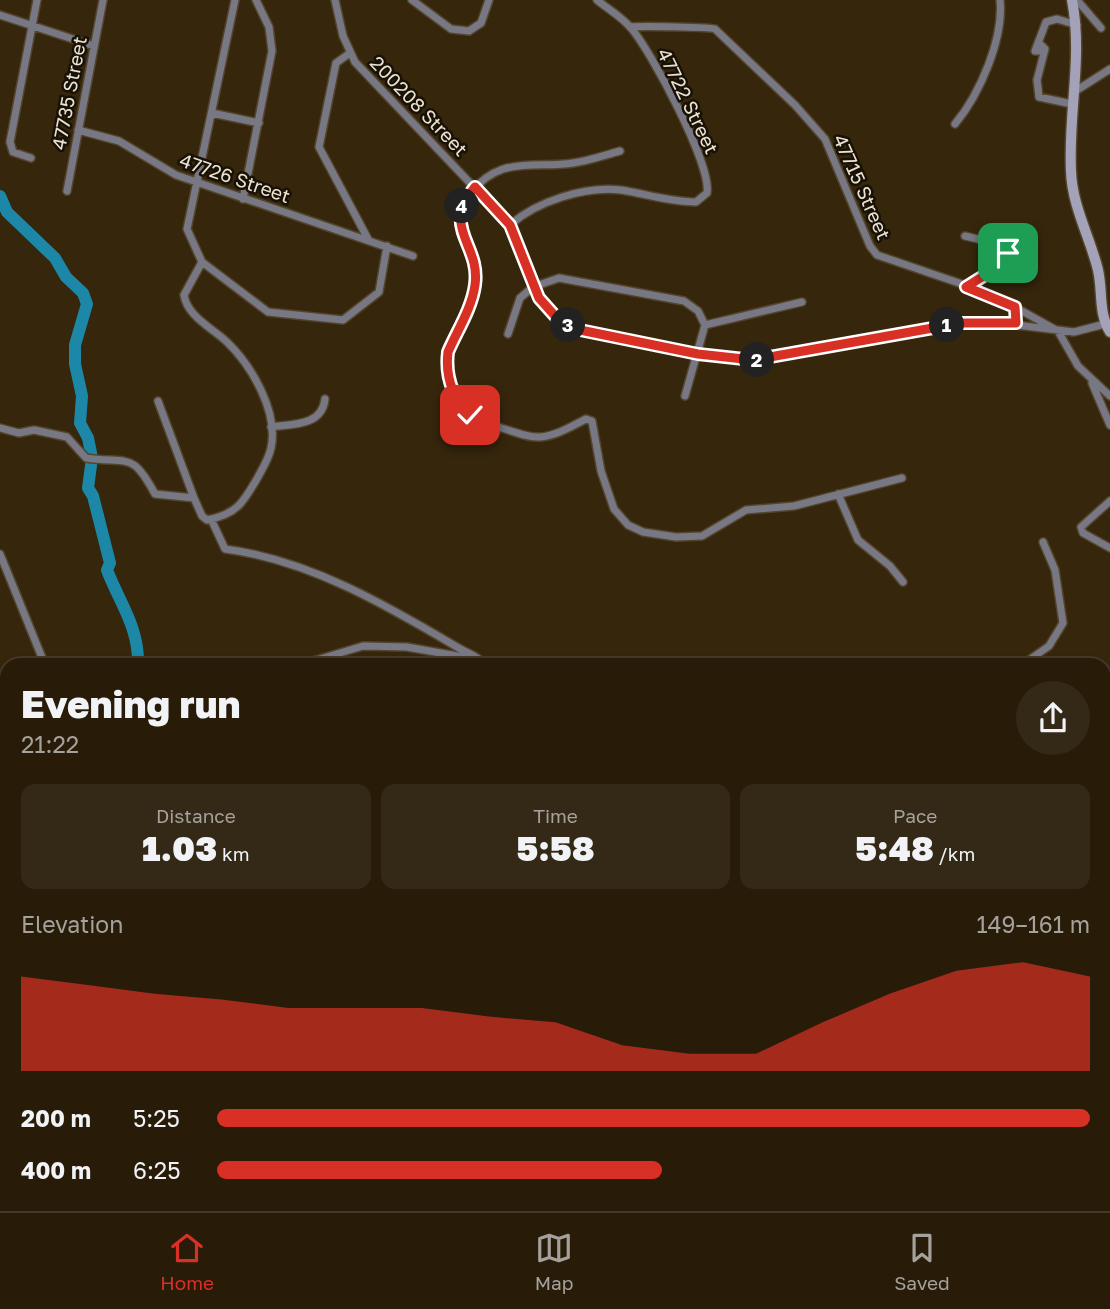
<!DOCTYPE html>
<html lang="en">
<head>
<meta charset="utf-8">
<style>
  :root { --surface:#281c09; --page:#342917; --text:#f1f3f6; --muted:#a5a19c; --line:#443a2a; --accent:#d93025 }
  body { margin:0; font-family:"Golos Text",sans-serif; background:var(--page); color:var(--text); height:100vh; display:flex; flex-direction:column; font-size:26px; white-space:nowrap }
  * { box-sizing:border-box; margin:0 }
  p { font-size:23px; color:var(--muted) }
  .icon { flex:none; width:38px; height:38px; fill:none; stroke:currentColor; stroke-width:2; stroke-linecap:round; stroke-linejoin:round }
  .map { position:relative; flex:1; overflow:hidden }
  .panel { position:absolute; left:0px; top:658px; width:1111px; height:553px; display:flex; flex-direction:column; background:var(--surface); border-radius:21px 21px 0 0; box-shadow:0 4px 10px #0003,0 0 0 2px var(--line) }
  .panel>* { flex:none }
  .pin { position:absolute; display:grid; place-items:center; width:60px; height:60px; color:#fff; margin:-30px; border-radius:14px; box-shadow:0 4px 10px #0006 }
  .km { position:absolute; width:35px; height:35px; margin:-18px; border-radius:50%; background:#222; color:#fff; font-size:19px; line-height:35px; text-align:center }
  .round { display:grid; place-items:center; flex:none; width:74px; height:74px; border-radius:37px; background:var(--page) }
  .headline { display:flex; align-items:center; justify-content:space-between; height:119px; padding:0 21px }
  h1 { font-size:38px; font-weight:800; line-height:52px }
  .stats { display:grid; grid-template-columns:repeat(3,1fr); gap:10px; height:119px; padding:7px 21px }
  .stats div { display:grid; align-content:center; border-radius:14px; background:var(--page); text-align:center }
  .stats b { font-size:35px; font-weight:800 }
  .stats small { font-size:19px; font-weight:400 }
  .stats p { font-size:19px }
  .chart { height:196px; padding:14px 21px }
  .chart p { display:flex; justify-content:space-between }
  .chart svg { width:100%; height:126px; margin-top:7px; fill:var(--accent); opacity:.7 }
  ul { padding:0 21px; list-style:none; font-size:23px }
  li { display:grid; grid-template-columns:112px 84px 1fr; align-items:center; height:52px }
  li i { height:18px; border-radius:9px; background:var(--accent) }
  .menu { display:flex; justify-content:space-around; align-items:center; height:98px; border-top:2px solid var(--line); background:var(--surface); font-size:19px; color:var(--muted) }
  .menu a { display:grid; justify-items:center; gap:4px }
  .menu .selected { color:var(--accent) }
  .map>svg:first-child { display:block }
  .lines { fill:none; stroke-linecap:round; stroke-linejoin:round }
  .river { stroke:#1c87a7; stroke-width:12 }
  .street-casing { stroke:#53442c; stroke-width:10 }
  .secondary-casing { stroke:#53442c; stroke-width:13 }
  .street { stroke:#787784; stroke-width:7 }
  .secondary { stroke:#a4a2b8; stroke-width:10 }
  .route-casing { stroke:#fff; stroke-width:14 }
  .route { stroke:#d93025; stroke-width:9 }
  .labels { text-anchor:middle; stroke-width:5; stroke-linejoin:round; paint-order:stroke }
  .street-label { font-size:19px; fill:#ece2d3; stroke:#181106 }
</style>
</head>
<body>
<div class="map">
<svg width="1110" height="1211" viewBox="0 0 1110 1211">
  <rect width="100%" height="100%" fill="#36260c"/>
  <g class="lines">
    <!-- river -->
    <path class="river" d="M0,196L7,212L55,258L66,277L83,293L87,304L75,345V364L82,396L80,423L88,438L92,458L88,488L93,496L110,563L107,570C120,604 139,627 138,665
      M159,1211L162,1204"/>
    <!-- street casing -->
    <g class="street-casing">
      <path id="street" d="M335,0L343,36L355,62L510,225L539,298L556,317L580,330L698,354L753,361L888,334L982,321L1074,332L1105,324
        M412,0L451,29L469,31L481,23L489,0
        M1077,0L1101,28
        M0,15L94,46
        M630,27C641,26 710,27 715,29L795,105L825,139L870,246L877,255L959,283L1015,307L1058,331L1078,366L1110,396
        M350,53L336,63L319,147L368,239
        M1074,92L1110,69
        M1072,104L1039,97L1037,80L1045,49L1041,45L1040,51H1035L1046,22L1057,19L1077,25
        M212,113L259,123
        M955,124C980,94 1004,38 1000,0
        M78,130L119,141L176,175L413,256
        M620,151C605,155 589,161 573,163C550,167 527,162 503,169C492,173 480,181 473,191C441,227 483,250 475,287C470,310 457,331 448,352C442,396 468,419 508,430C518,433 529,438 540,437C556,436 572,426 586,419L592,421L601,471L614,509L628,525L643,532L676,537L702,536L746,510L794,506L902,478
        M31,158L13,152L10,142L37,0
        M67,191L103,0
        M243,199L272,51L269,27L256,0
        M510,225C537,201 585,186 621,190C646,194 671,202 696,202L707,193C712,165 651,51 631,28C622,17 608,9 597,0
        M965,236L1003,245L1008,253L993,270L966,287
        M202,262L268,312L343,320L379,292L387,246
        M705,325L802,302
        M508,334L520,298L533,287L559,278L684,301L698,311L705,325L685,396
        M1092,383L1110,425
        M158,401L194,498
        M271,427C293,424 322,426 325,399
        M0,428L19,433L34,430L67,437L86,458C129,464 132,451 155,494L194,498L202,516L207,520C237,514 243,503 258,477C263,468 269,458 271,448C279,412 251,365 227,342C212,328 187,316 184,295L202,262L187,229L235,0
        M838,494L858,540L890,566L903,582
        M1110,501L1081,527L1083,533L1110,548
        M211,519L225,549C309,560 386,605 457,647C465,652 474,655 480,660L407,647L363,646L310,662
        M0,554L45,665
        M297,665L310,662L340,665
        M1022,665L1049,646L1063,623L1055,570L1043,542
        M1104,722H1110
        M1104,913L1110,914
        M1104,1073L1110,1062
        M93,1204L94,1211
        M343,1204L348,1211
        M711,1204L730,1211
        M813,1204L820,1211
        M937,1204L943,1211
        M269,1211L270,1204
        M755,1211L765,1204
        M1006,1211L1009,1204
        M1016,1211L1018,1204"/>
    </g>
    <!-- secondary casing -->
    <g class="secondary-casing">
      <path id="secondary" d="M1072,0C1083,57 1068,113 1071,171C1072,206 1090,237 1098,270C1103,292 1098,312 1110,332"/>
    </g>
    <!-- street -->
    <use href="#street" class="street"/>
    <!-- secondary -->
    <use href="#secondary" class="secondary"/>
  </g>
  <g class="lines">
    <!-- route casing -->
    <g class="route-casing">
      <path id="route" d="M470,415C452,397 445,377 448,352C457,331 472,308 475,285C481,244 440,228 475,187L510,225L539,298L556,317L580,330L698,354L753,360L961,323H1016L1015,307L966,287L993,270L1008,253"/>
    </g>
    <!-- route -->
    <use href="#route" class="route"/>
  </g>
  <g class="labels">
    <!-- street labels -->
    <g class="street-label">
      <text transform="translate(69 93) rotate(-79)" y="7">47735 Street</text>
      <text transform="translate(688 101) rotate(64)" y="7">47722 Street</text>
      <text transform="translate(419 106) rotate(46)" y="7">200208 Street</text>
      <text transform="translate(235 178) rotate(19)" y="7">47726 Street</text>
      <text transform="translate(862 187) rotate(66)" y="7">47715 Street</text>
    </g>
  </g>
</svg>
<div class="pin" style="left:1008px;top:253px;background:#1e9e55"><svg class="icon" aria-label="arrive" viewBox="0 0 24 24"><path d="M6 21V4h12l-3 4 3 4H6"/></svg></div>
<div class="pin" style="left:470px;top:415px;background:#d93025"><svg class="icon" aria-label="check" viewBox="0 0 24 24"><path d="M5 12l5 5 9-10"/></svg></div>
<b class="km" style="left:947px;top:325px">1</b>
<b class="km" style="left:757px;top:360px">2</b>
<b class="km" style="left:568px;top:325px">3</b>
<b class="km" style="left:462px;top:206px">4</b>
<section class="panel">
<div class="headline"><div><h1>Evening run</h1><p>21:22</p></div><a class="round"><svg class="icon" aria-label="share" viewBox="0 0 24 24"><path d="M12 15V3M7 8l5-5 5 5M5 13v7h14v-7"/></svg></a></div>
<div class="stats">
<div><p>Distance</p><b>1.03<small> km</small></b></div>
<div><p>Time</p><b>5:58</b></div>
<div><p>Pace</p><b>5:48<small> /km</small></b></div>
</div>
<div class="chart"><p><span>Elevation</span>149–161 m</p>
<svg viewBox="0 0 160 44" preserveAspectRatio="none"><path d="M0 44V11L10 14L20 17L30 19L40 22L50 22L60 22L70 25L80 27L90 35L100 38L110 38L120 27L130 17L140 9L150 6L160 11V44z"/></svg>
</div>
<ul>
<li><b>200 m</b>5:25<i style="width:100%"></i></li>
<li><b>400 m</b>6:25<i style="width:51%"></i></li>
</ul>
</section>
</div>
<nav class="menu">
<a class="selected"><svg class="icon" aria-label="home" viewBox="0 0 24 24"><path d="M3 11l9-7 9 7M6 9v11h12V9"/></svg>Home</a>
<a><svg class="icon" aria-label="map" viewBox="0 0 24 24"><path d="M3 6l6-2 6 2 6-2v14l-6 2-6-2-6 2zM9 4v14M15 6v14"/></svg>Map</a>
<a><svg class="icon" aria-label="saved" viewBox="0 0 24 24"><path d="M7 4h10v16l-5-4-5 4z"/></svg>Saved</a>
</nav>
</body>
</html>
